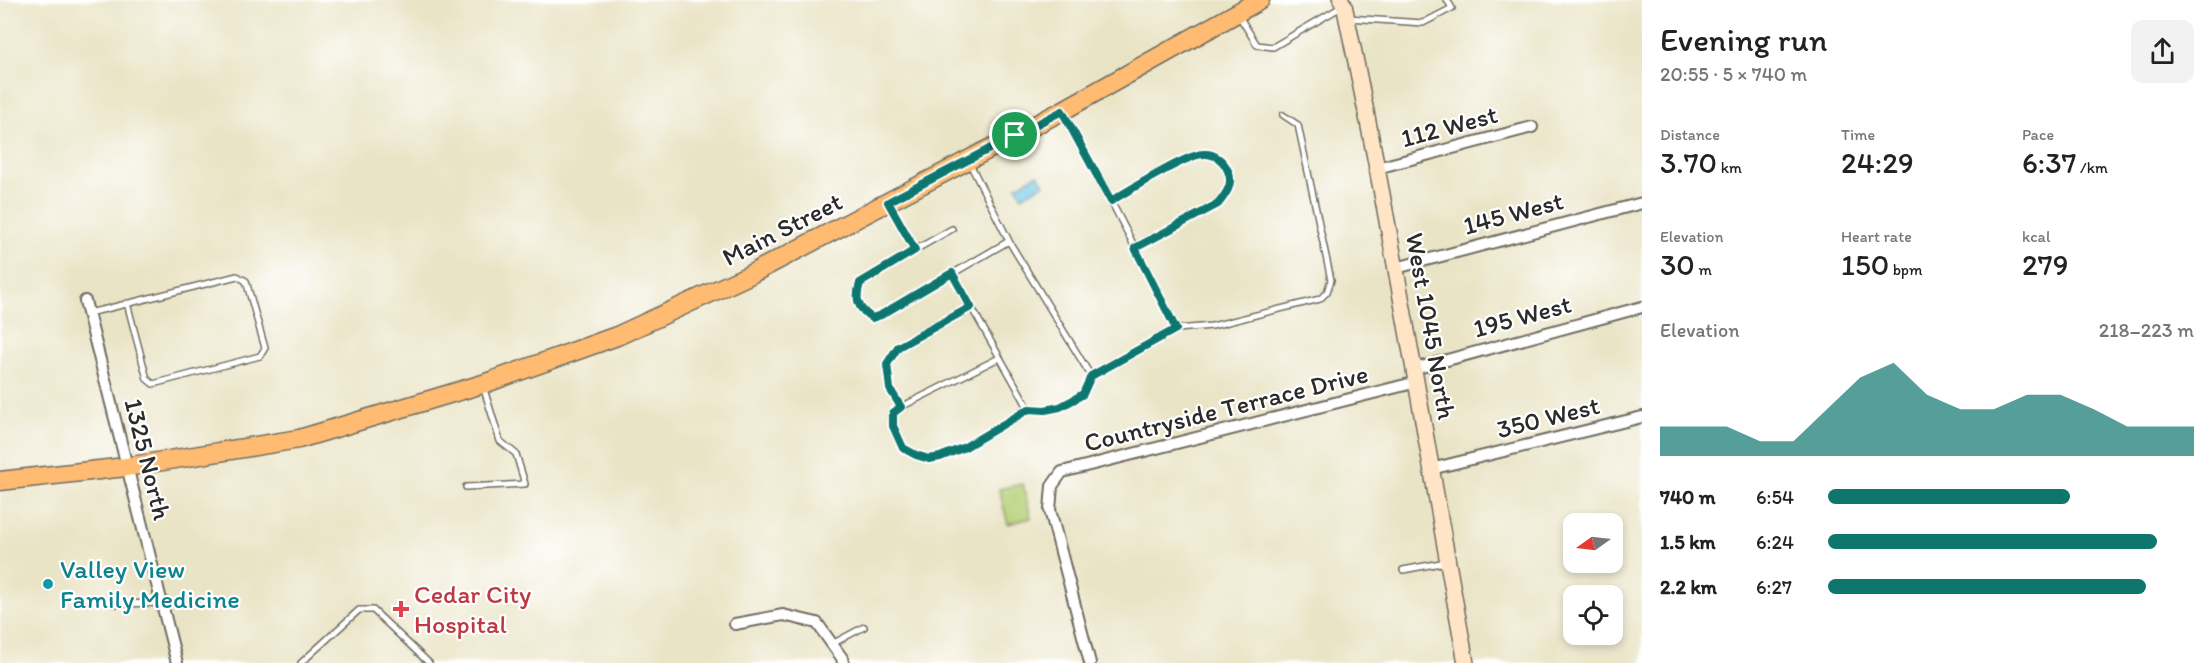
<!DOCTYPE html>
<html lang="en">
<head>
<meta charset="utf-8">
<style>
  :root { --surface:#fff; --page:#f2f2f2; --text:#222; --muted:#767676; --accent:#0f766e }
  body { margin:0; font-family:Itim,sans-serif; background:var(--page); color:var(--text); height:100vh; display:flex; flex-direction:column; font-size:22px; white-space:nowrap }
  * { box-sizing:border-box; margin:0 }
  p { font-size:20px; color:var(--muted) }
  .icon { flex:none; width:33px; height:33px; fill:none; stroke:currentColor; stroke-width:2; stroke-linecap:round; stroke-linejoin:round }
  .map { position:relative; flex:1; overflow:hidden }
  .sheet { display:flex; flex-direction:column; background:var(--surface); width:570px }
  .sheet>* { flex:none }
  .needle { width:39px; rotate:256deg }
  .controls { position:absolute; left:1563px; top:513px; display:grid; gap:12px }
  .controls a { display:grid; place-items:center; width:60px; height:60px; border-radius:12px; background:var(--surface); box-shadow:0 3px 9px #0003; font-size:30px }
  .pin { position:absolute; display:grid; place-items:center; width:51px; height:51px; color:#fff; margin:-26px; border:3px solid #fff; border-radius:50%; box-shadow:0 2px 6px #0007 }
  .round { display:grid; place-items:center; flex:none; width:63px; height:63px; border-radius:12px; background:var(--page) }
  .overview { display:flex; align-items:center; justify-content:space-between; height:102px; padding:0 18px }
  h1 { font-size:33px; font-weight:600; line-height:45px }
  .figures { display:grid; grid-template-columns:repeat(3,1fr); gap:9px; height:102px; padding:6px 18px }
  .figures div { display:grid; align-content:center }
  .figures b { font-size:30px; font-weight:600 }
  .figures small { font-size:16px; font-weight:400 }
  .figures p { font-size:16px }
  .chart { height:168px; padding:12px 18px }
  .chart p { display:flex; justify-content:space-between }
  .chart svg { width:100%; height:108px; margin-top:6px; fill:var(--accent); opacity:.7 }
  ul { padding:0 18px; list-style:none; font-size:20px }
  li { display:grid; grid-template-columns:96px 72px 1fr; align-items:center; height:45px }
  li i { height:15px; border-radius:8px; background:var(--accent) }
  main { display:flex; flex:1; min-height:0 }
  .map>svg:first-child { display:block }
  .green { fill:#b5cf75; stroke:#707d50; stroke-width:1.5 }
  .water { fill:#63c1e1; stroke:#477686; stroke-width:1.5 }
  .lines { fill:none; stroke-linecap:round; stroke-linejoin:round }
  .lane-casing { stroke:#6e6c61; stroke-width:8 }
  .street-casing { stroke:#6e6c61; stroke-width:14 }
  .secondary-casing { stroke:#6e6c61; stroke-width:18 }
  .primary-casing { stroke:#6e6c61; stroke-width:21 }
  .lane { stroke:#fff; stroke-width:5 }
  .street { stroke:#fff; stroke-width:10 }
  .secondary { stroke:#ffe4c6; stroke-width:15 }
  .primary { stroke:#febb71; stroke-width:18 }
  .route-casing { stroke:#fff; stroke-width:12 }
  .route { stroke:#0f766e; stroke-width:8 }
  .culture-dot { fill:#0f9aa8; stroke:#fff; stroke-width:2 }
  .health-dot { fill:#e0444e; stroke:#fff; stroke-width:2 }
  .labels { text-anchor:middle; stroke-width:4.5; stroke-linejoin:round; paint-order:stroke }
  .street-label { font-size:26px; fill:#2b2b2b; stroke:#fff }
  .culture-label { font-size:26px; fill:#0d838f; stroke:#fff; text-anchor:start }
  .health-label { font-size:26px; fill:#be3a42; stroke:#fff; text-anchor:start }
</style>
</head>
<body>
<main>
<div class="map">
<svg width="1642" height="663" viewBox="0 0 1642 663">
  <rect width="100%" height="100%" fill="#fff"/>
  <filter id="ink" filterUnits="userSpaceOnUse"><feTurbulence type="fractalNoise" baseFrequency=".0167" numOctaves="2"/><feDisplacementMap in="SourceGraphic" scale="12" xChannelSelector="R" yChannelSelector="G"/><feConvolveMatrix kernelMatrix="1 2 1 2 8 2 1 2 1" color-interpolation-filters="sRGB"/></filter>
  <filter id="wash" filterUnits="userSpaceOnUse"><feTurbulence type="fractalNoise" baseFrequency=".008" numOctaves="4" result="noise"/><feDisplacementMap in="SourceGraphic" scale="24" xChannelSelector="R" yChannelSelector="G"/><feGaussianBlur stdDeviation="1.35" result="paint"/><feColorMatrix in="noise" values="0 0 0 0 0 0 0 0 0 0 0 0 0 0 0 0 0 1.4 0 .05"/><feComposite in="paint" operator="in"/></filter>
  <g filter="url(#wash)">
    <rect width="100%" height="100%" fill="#eae4c6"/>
    <!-- green -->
    <path class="green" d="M1023,484L1031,518L1008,524L999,489Z"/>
    <!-- water -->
    <path class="water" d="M1038,174L1044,184L1022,197L1016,186Z"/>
  </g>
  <g filter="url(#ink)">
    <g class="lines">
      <!-- lane casing -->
      <g class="lane-casing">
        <path id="lane" d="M1239,16L1257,45L1273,47L1343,6
          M1348,18L1423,23L1452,8L1447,0
          M1064,115L1111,201L1177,329L1212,326L1320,299L1327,292L1331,280L1298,125L1283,115
          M970,164L1010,243L1091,376L1177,329
          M1111,201C1130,190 1185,155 1203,154C1215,153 1223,161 1228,171C1234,184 1226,194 1218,204L1135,247
          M889,204L915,250L860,283C855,299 857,308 872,317L881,315L1009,241
          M915,250L952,229
          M952,273L1029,409C1055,414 1083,402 1091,376
          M971,307L898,347L887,364L890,389L901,407L999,358
          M88,313L106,309L237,276L246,281L265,348L260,356L153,384L147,379L127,303
          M901,407L893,413C893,427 896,443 908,451C915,455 922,458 930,458C955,459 1006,422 1029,409
          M466,487L525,484L516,454L500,441L483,386
          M1403,570L1446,562
          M113,604L162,603
          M832,644L864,627
          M301,663L359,610H373L429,663"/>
      </g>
      <!-- street casing -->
      <g class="street-casing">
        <path id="street" d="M1377,168L1532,127
          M1396,268L1642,203
          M85,301L177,663
          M1414,369L1642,307
          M1431,469L1642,417
          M735,624L783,615L817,623L842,658L843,663
          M1090,663L1050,510L1052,486L1062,472L1417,382"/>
      </g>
      <!-- secondary casing -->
      <g class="secondary-casing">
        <path id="secondary" d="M1341,0L1344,5C1391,224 1426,444 1466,663"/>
      </g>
      <!-- primary casing -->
      <g class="primary-casing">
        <path id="primary" d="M0,481L126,467L299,439L486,383L617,336L747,276L888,202L1062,111L1260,0"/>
      </g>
      <!-- lane -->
      <use href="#lane" class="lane"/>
      <!-- street -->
      <use href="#street" class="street"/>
      <!-- secondary -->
      <use href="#secondary" class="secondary"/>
      <!-- primary -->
      <use href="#primary" class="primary"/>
    </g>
  </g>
  <g class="lines" filter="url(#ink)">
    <!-- route casing -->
    <g class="route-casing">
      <path id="route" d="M1062,111L1111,201C1130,190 1185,155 1203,154C1215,153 1224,161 1228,171C1234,184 1226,194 1218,204L1135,248L1176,329L1091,376L1083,394L1073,400L1060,407L1045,410L1029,409L965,447L940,457L929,459L916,455L903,448L893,426V413L901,407L890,389L887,364L898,347L971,307L952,273L881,315L872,318C857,308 855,299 860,283L915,250L888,202Z"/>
    </g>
    <!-- route -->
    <use href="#route" class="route"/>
  </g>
  <!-- markers -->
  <circle class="culture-dot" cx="48" cy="584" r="6"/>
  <path class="health-dot" d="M398 600h6v6h6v6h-6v6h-6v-6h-6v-6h6z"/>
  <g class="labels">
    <!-- street labels -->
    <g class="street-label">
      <text transform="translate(1449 126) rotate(-15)" y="9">112 West</text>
      <text transform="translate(1513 213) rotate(-15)" y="9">145 West</text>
      <text transform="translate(782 229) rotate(-27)" y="9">Main Street</text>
      <text transform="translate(1522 316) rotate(-15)" y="9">195 West</text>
      <text transform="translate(1431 326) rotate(80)" y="9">West 1045 North</text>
      <text transform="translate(1226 408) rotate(-14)" y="9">Countryside Terrace Drive</text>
      <text transform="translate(1548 417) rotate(-14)" y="9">350 West</text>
      <text transform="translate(148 459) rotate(76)" y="9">1325 North</text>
    </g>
    <!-- culture labels -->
    <g class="culture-label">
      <text x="60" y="578">Valley View<tspan x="60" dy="30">Family Medicine</tspan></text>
    </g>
    <!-- health labels -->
    <g class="health-label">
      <text x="414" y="603">Cedar City<tspan x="414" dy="30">Hospital</tspan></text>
    </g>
  </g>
</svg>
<div class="controls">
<a><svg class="needle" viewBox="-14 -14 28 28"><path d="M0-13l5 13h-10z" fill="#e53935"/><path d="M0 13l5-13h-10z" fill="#767676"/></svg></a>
<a><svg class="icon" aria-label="locate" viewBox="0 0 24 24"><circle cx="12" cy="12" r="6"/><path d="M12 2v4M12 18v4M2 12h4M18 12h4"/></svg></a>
</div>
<div class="pin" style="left:1015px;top:135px;background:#1e9e55"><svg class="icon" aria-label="arrive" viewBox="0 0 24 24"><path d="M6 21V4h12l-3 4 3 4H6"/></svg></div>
</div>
<section class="sheet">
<div class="overview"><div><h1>Evening run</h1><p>20:55 · 5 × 740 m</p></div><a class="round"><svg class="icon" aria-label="share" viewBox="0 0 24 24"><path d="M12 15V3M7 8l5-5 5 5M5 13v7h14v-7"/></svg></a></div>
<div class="figures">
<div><p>Distance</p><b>3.70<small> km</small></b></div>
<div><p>Time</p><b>24:29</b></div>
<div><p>Pace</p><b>6:37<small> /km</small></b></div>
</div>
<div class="figures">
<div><p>Elevation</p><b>30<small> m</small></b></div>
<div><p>Heart rate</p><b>150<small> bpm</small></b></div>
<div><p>kcal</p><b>279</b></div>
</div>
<div class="chart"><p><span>Elevation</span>218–223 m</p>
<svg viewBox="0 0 160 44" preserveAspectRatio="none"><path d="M0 44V32L10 32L20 32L30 38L40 38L50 25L60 12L70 6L80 19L90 25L100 25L110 19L120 19L130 25L140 32L150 32L160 32V44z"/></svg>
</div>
<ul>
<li><b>740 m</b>6:54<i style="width:66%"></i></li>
<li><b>1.5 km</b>6:24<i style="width:90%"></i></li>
<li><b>2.2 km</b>6:27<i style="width:87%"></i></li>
</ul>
</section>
</main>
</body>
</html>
